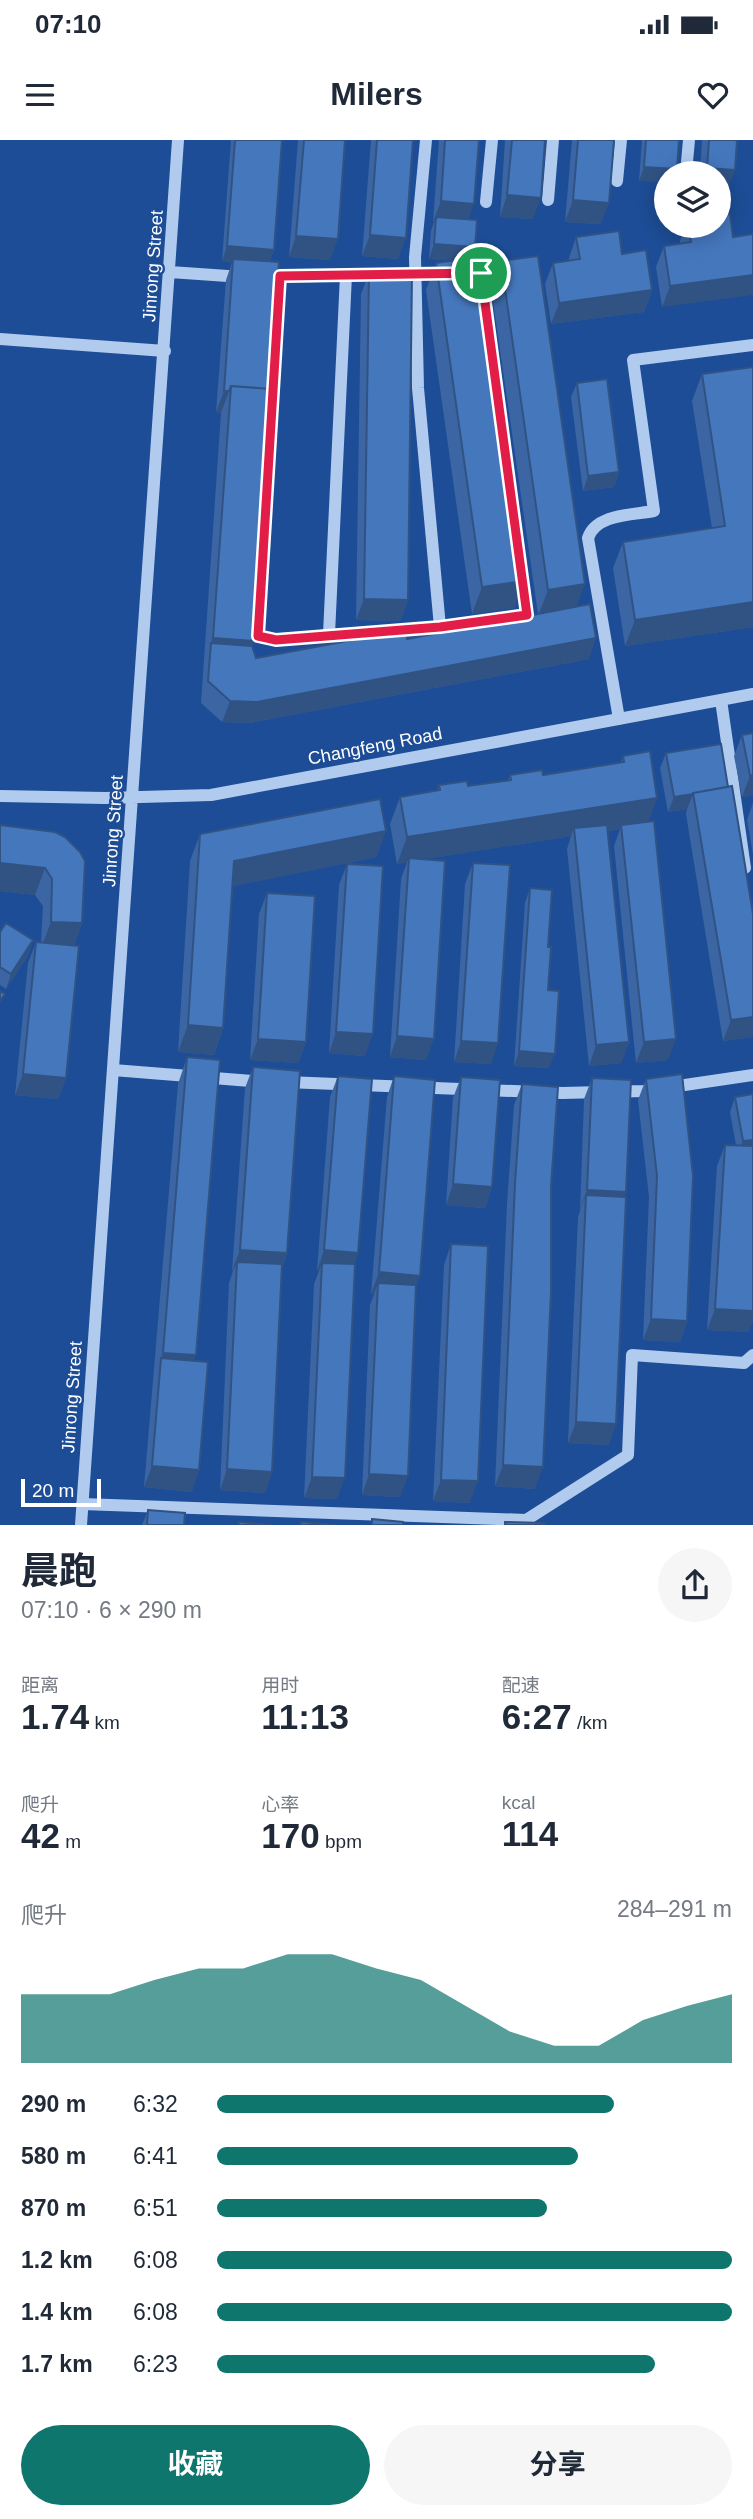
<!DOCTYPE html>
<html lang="zh">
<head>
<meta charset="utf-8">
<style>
  :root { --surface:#fff; --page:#f6f6f7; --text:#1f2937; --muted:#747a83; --accent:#0f766e }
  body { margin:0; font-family:Arial,"Noto Sans SC",sans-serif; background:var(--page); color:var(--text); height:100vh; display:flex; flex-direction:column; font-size:26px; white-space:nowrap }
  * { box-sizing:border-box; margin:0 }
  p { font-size:23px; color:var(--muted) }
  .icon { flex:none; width:38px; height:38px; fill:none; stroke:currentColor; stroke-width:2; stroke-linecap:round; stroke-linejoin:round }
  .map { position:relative; height:1385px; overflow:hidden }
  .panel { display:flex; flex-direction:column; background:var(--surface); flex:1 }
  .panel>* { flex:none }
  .controls { position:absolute; left:654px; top:21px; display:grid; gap:14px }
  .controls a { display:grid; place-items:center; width:77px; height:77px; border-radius:50%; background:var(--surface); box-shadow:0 4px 18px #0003; font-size:35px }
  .scale { position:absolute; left:21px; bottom:18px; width:80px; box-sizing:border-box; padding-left:7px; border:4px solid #fff; border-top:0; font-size:19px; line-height:24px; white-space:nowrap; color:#fff; -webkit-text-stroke:5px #1d4d96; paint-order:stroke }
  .pin { position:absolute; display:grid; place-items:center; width:60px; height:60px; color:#fff; margin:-30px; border:4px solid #fff; border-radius:50%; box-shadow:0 2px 7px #0007 }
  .round { display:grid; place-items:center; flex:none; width:74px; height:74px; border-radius:37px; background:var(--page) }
  .summary { display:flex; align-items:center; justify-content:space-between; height:119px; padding:0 21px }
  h1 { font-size:38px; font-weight:700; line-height:52px }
  .figures { display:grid; grid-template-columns:repeat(3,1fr); gap:10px; height:119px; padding:7px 21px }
  .figures div { display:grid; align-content:center }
  .figures b { font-size:35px; font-weight:700 }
  .figures small { font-size:19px; font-weight:400 }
  .figures p { font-size:19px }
  .chart { height:196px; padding:14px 21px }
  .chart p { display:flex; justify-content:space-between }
  .chart svg { width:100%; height:126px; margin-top:7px; fill:var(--accent); opacity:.7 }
  .cta { display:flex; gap:14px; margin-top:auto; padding:14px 21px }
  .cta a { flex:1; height:80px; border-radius:42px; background:var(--accent); color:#fff; font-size:28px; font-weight:700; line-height:80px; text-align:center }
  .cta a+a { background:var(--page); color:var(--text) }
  ul { padding:0 21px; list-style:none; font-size:23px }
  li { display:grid; grid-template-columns:112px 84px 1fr; align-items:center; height:52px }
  li i { height:18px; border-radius:9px; background:var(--accent) }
  .status { display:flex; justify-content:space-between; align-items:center; height:49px; padding:0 35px; background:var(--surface); direction:ltr }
  .status svg { height:19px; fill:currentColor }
  header { display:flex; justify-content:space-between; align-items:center; height:91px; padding:0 21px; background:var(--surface); font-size:32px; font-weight:700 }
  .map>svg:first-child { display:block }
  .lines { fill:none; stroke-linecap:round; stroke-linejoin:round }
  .minor { stroke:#b1cbef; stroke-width:12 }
  .wall { fill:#3b66a3 }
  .shaded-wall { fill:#305384 }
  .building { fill:#4577bd; stroke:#305384; stroke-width:2 }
  .route-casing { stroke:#fff; stroke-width:14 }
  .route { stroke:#e11d48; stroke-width:9 }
  .labels { text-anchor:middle; stroke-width:5; stroke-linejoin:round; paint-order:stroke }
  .street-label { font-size:18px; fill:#fff; stroke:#1d4d96 }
</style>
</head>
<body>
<div class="status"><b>07:10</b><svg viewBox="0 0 49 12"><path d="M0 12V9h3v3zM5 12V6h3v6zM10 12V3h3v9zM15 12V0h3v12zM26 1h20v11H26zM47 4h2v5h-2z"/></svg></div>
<header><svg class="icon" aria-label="menu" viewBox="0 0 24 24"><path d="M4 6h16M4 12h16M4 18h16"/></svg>Milers<svg class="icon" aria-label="heart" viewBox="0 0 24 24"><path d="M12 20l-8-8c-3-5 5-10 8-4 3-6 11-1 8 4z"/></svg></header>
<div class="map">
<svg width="753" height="1385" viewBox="0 0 753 1385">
  <rect width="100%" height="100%" fill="#1d4d96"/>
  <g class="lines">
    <!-- minor -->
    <path class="minor" d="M426,0L415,117L418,248L440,487L527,475L520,428
      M686,33L689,0
      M617,41L621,0
      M548,60L553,0
      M486,62L492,0
      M170,132L242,137
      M280,136L258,496L276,500L440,487
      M264,137L481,133L496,247
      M0,199L165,211
      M329,494L346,135
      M721,560L745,728
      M619,579L588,398C596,374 632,375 654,371L633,220L753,205
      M0,656L105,658L211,655L753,554
      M113,930L264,942
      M286,942L562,953L644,951L753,935
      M82,1364L526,1380L628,1315L632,1215L744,1223L753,1215
      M81,1385L178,0"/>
  </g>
  <!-- wall -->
  <path class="wall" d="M231,0H282L274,110L269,122L270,249L254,501L252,506L256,518L407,499L538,474L491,147L501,121L589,519L249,583L222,582L201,563L221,273L216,272L226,140L232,122L222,121Z
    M298,0H345L330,120L289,117Z
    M371,0H413L398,119L362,116Z
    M439,0H479L468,79L475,107L471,118L524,441L514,468L472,474L426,150L436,123L453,120L429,119L431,91L434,82H433Z
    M505,0H545L533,79L500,77Z
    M572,0H614L601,84L565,82Z
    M642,0H679L639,41Z
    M702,0H737L727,51L719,50V33H700Z
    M685,86H719L662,167L656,127L664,106L680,103V101Z
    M576,97L652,150L644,172L551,184L545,144L553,123L569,121V118Z
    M369,133L408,460L400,481L356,480L361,154Z
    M702,234L753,487L625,506L613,428L623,402L712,388L692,261Z
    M577,243L619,332L614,347L583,351L571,257Z
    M753,593V655L742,657L734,616L742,595Z
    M666,613L728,647L753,897L723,901L686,674L687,669L668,672L660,628Z
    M623,616L649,682L668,920L636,923L614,706L620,689L607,691L629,902L621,923L589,926L567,709L571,696L425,719L426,920L390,917L401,739L407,722L397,724L390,684L400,657L437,651L439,645L468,646L508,640L510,635H543L621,622Z
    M753,663V714L747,680Z
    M0,685L55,692L82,783L74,806L66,938L58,959L15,955L28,823L36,802H41L43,766L35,755L0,751Z
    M200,694L377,717L233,746L223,888L214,915L178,912L190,721Z
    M473,723L491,924L454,922L465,744Z
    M347,724L365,916L329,913L339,745Z
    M530,748L548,807L549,928L514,926L525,763Z
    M267,753L306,902L298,923L250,920L259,774Z
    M0,792L33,800L28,815L6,849L0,845Z
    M187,917L194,1221L192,1352L144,1347L178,944Z
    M253,927L287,1113L282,1128L272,1332L265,1353L220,1350L229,1143L233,1131H232L245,948Z
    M338,936L358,1113L354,1124L337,1359L304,1358L314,1144L319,1131H317L330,957Z
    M394,936L416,1146L400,1357L362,1355L370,1165L374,1154H371L387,957Z
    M461,937L492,1047L485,1068L446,1065L453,958Z
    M592,938L626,1052L624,1057L609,1305L568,1303L578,1077L580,1071L584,959Z
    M646,939L687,1181L680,1202L643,1200L649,1057L638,960Z
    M522,944L535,1349L495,1346L507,1064L514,965Z
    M753,954V1180L748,1192L707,1190L717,1026L725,1005H736L730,972L735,957Z
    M451,1104L470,1363L433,1361L444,1125Z
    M148,1370L184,1385H142Z"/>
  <!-- shaded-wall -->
  <path class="shaded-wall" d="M644,27L677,29L676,33H667V43L639,41Z
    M707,28L735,30L727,51L719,50V33H705Z
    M507,55L541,58L533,79L500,77Z
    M573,60L609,63L601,84L565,82Z
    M441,61L474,64L466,85L436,77L434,82H433Z
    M370,95L406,98L398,119L362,116Z
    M296,96L338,99L330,120L289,117Z
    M434,104L475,107L470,122L429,119Z
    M227,106L274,110L268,124L233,119L232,122L222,121Z
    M753,135V155L662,167L670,146Z
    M652,150L644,172L551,184L559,163Z
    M224,251H229L221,273L216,272Z
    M619,332L614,347L583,351L588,336Z
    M524,441L514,468L472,474L482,447Z
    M585,444L575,471L538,476L548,450Z
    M364,459L408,460L400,481L356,480Z
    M753,462V487L625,506L635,480Z
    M213,498L254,501L244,528L211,503Z
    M596,498L589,519L249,583L222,582L230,561Z
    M753,635V655L742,657L750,636Z
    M693,654L687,669L668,672L674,657Z
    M657,658L648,684L621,685L620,689L575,696L574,688L571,696L409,722V718L407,722L397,724L407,697Z
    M386,691L377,717L224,748L234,721Z
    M0,723L45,728L35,755L0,751Z
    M51,782L82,783L73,810L41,808Z
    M33,800L28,815L6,849L11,834Z
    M753,877V897L723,901L731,880Z
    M188,885L223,888L214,915L178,912Z
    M336,892L373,894L365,916L329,913Z
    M397,896L434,899L426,920L390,917Z
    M258,899L306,902L298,923L250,920Z
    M676,899L668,920L636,923L644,902Z
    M461,901L498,903L491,924L454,922Z
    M629,902L621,923L589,926L596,905Z
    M519,911L555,914L549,928L514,926Z
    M23,934L66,938L58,959L15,955Z
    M753,1000V1014L737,1016L743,1001Z
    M453,1044L492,1047L485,1068L446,1065Z
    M587,1050L626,1052L619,1073L586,1055L579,1071Z
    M240,1110L287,1113L279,1135L237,1122L233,1131H232Z
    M324,1110L358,1113L351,1134L322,1123L319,1131H317Z
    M379,1132L420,1136L412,1157L378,1143L374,1154H371Z
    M715,1169L753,1171V1180L748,1192L707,1190Z
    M651,1179L687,1181L680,1202L643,1200Z
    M163,1213L196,1215L186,1242L161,1218Z
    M576,1282L616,1284L609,1305L568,1303Z
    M503,1325L543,1327L535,1349L495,1346Z
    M152,1326L199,1330L192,1352L144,1347Z
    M227,1329L272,1332L265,1353L220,1350Z
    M369,1334L408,1336L400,1357L362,1355Z
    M312,1337L345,1338L337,1359L304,1358Z
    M441,1340L478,1341L470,1363L433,1361Z"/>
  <!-- building -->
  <path class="building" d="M235,0H282L274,110L227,106Z
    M304,0H345L338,99L296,96Z
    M377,0H413L406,98L370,95Z
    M445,0H479L474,64L441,61Z
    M512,0H545L541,58L507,55Z
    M578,0H614L609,63L573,60Z
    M646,0H679L677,29L644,27Z
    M709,0H737L735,30L707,28Z
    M730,74L733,97L753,94V135L670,146L664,106L691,102L688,86H719V75Z
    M436,77L477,80L475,107L434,104Z
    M619,91L622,114L646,110L652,150L559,163L553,123L580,119L576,97Z
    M538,116L585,444L548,450L501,121Z
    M478,117L524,441L482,447L436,123Z
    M233,119L279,122L270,249L231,246L229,251H224Z
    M369,133H412L408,460L364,459Z
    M753,227V462L635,480L623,402L725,386L702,234Z
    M607,239L619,332L588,336L577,243Z
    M231,246L272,249L254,501L213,498Z
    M590,464L596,498L257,562L230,561L208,541L211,503L252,506L256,518L406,490L407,499Z
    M753,593V635L750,636L742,595Z
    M721,604L728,647L693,653V654L674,657L666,613Z
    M650,611L657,658L407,697L400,657L440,650L439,645L467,641L468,646L511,640L510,635L542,630L543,635L624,622L623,616Z
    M732,646L753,774V877L731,880L693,653Z
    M380,659L386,691L234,721L223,888L188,885L200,694Z
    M654,681L676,899L644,902L621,685Z
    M0,685L55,692L65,697L80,712L85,721L82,783L51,782L52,739L45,728L0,723Z
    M607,685L629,902L596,905L574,688Z
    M409,718L445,721L434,899L397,896Z
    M473,723L510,725L498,903L461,901Z
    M347,724L383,726L373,894L336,892Z
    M530,748L552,750L548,807H551L548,850L559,851L555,914L519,911Z
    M267,753L315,756L306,902L258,899Z
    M6,783L33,800L11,834L0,827V792Z
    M36,802L79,806L66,938L23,934Z
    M0,851L5,854L0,861Z
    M187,917L220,920L196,1215L163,1213Z
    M253,927L300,931L287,1113L240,1110Z
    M682,934L693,1036L687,1181L651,1179L657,1036L646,939Z
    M338,936L372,939L358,1113L324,1110Z
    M394,936L435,940L420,1136L379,1132Z
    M461,937L500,940L492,1047L453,1044Z
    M592,938L631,940L626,1052L587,1050Z
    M522,944L558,947L551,1046V1152L543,1327L503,1325L515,1043Z
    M753,954V1000L743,1001L735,957Z
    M725,1005L753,1006V1171L715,1169Z
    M586,1055L626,1057L616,1284L576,1282Z
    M451,1104L488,1106L478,1341L441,1340Z
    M237,1122L282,1124L272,1332L227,1329Z
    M322,1123L355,1124L345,1338L312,1337Z
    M378,1143L416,1145L408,1336L369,1334Z
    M161,1218L208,1222L199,1330L152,1326Z
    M148,1370L185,1373L184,1385H147Z
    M372,1379L403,1382V1385H372Z
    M239,1382L272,1385H239Z
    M301,1382L337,1385H301Z
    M505,1382L545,1383V1385H505Z"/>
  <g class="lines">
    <!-- route casing -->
    <g class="route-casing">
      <path id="route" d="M481,133L527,475L440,487L276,500L258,496L280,136Z"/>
    </g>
    <!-- route -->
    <use href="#route" class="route"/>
  </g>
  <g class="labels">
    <!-- street labels -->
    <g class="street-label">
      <text transform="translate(153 126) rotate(-86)" y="6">Jinrong Street</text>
      <text transform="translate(375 606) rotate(-11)" y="6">Changfeng Road</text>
      <text transform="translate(113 691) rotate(-86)" y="6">Jinrong Street</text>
      <text transform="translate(72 1257) rotate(-86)" y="6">Jinrong Street</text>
    </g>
  </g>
</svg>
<div class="controls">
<a><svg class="icon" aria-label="layers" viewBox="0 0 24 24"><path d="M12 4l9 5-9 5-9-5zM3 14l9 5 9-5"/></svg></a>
</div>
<div class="scale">20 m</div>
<div class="pin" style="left:481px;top:133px;background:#1e9e55"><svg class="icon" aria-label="arrive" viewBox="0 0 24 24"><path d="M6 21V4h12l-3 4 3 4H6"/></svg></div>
</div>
<section class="panel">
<div class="summary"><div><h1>晨跑</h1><p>07:10 · 6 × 290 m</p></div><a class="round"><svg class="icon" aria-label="share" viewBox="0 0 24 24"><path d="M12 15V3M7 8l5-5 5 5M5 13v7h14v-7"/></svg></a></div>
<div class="figures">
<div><p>距离</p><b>1.74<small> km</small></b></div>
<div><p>用时</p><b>11:13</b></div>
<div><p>配速</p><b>6:27<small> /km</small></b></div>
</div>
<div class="figures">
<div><p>爬升</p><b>42<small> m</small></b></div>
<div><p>心率</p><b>170<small> bpm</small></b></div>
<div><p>kcal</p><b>114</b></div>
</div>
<div class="chart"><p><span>爬升</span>284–291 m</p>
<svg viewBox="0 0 160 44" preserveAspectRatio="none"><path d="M0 44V20L10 20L20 20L30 15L40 11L50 11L60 6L70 6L80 11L90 15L100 24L110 33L120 38L130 38L140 29L150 24L160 20V44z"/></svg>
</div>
<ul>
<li><b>290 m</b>6:32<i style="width:77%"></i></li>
<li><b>580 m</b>6:41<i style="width:70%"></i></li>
<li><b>870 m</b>6:51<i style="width:64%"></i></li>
<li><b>1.2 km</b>6:08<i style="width:100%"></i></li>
<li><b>1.4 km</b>6:08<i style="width:100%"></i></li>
<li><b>1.7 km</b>6:23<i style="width:85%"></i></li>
</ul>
<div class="cta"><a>收藏</a><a>分享</a></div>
</section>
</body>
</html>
